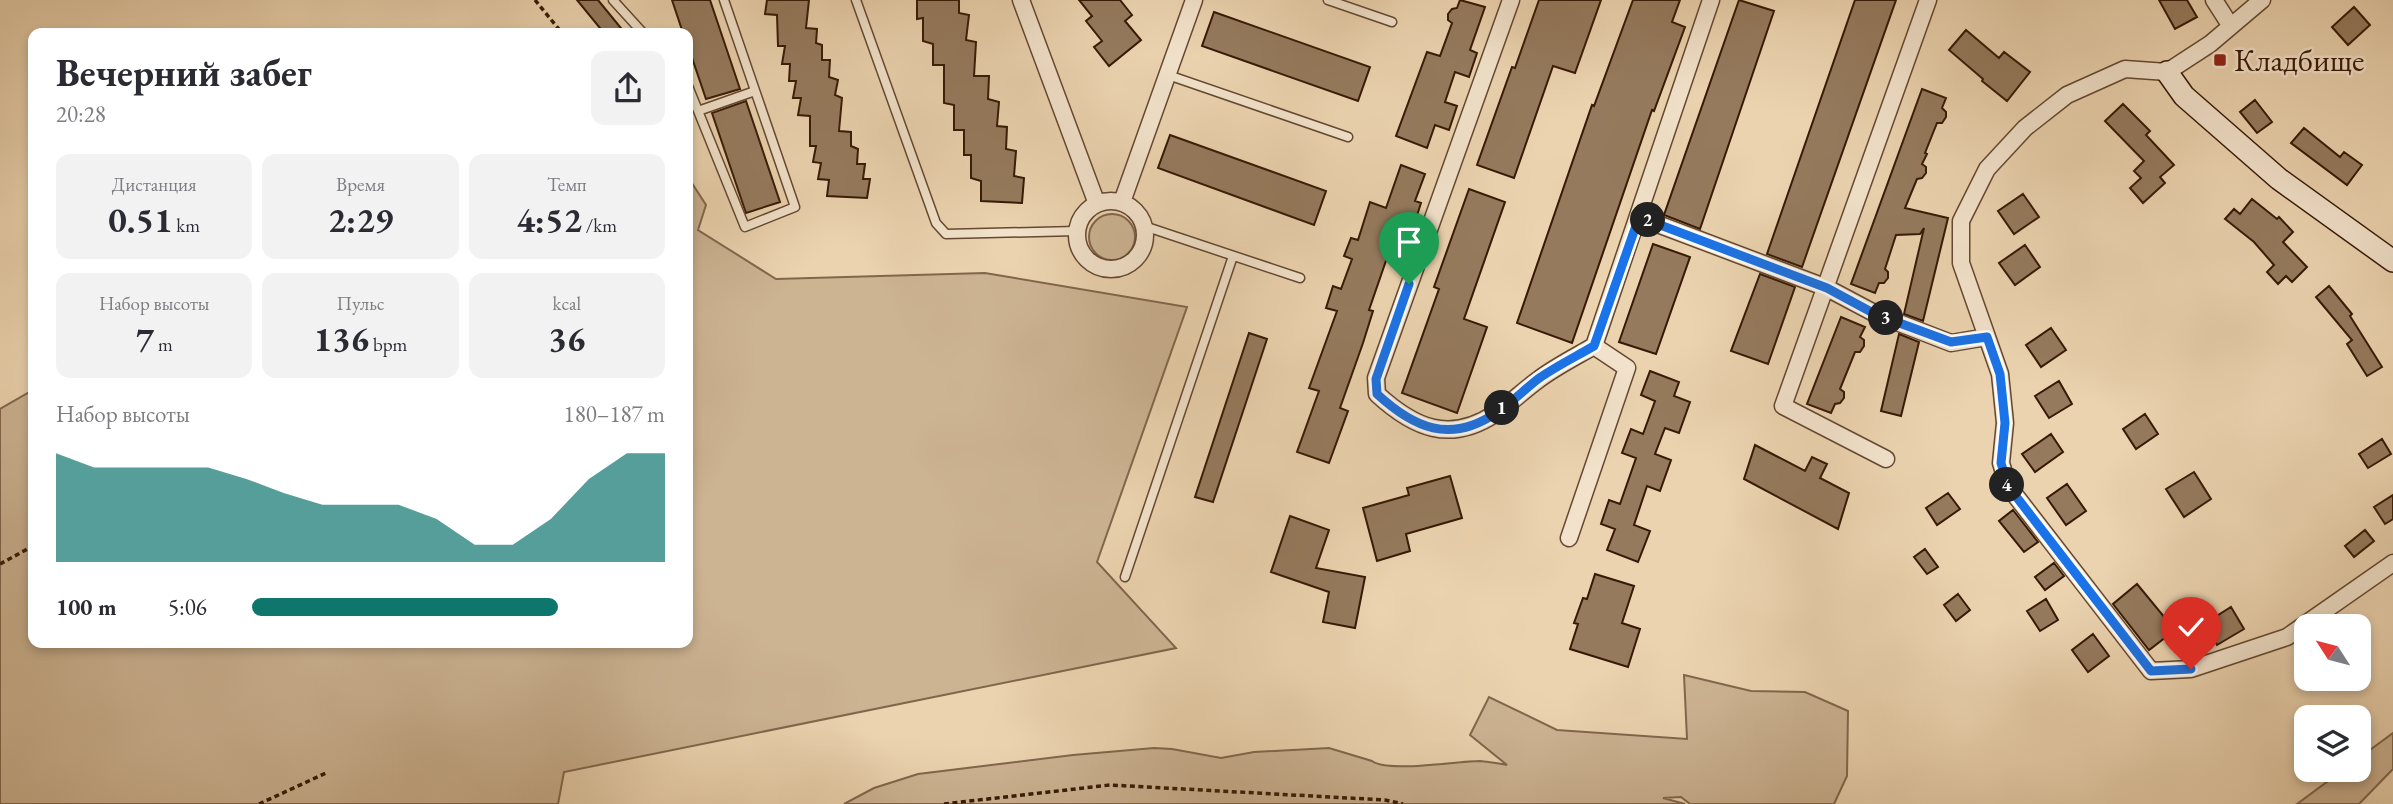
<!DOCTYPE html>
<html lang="ru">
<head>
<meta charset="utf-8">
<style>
  :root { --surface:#fff; --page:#f2f2f3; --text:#2b2b33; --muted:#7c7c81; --accent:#0f766e }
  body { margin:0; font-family:"EB Garamond",serif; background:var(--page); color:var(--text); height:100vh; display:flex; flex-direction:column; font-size:26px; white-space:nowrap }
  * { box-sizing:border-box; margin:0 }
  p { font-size:23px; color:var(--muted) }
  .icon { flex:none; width:38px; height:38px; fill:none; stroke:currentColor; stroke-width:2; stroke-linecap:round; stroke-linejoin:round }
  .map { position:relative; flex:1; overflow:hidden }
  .sheet { position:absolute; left:28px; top:28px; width:665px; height:620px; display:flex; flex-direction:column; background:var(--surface); border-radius:14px; box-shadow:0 4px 10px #0003 }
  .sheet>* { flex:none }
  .needle { width:46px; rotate:306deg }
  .tools { position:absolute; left:2294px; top:614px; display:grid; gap:14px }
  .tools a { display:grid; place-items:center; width:77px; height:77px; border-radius:14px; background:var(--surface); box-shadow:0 4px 10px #0003; font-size:35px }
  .pin { position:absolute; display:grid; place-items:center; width:60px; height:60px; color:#fff; margin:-72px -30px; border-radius:50% 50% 50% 0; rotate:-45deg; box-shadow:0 0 7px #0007 }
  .pin .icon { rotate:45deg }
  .km { position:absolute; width:35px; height:35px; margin:-18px; border-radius:50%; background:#222; color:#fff; font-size:19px; line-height:35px; text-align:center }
  .round { display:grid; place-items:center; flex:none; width:74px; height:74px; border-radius:14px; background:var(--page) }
  .head { display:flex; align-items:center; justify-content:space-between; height:119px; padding:0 28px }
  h1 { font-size:38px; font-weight:700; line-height:52px }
  .figures { display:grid; grid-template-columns:repeat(3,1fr); gap:10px; height:119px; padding:7px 28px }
  .figures div { display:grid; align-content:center; border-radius:14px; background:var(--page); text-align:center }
  .figures b { font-size:35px; font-weight:700 }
  .figures small { font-size:19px; font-weight:400 }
  .figures p { font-size:19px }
  .chart { height:196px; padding:14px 28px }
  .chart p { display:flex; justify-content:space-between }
  .chart svg { width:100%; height:126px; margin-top:7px; fill:var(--accent); opacity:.7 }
  ul { padding:0 28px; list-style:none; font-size:23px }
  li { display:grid; grid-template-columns:112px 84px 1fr; align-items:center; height:52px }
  li i { height:18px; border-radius:9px; background:var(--accent) }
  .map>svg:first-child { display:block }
  .green { fill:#ccb392; stroke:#82664c; stroke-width:2 }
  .building { fill:#957a5d; stroke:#371905; stroke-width:2 }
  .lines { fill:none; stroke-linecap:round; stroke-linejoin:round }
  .lane-casing { stroke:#644830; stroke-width:11 }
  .street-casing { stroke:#644830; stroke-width:19 }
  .secondary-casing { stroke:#371905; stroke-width:24 }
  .path { stroke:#371905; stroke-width:3.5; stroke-dasharray:5 3.5; stroke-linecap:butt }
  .lane { stroke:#f2e2cb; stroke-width:8 }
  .street { stroke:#f2e2cb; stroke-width:16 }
  .secondary { stroke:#f2e2cb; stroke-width:21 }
  .route-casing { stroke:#fff; stroke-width:14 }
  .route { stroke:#1a73e8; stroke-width:9 }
  .poi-dot { fill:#8f2418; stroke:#f2e2cb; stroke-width:2.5 }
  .labels { text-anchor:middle; stroke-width:5; stroke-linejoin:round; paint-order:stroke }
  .poi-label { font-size:32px; fill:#371905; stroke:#f2e2cb; text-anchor:start }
</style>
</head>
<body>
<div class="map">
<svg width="2393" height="804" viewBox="0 0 2393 804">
  <rect width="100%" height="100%" fill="#ebd3af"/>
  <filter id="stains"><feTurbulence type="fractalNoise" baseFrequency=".00286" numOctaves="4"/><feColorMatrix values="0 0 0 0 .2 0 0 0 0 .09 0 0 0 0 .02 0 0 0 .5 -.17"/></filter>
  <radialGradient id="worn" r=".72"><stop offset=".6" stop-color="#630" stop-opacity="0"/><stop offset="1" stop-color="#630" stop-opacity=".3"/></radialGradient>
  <!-- green -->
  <path class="green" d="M688,177L706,205L698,230L776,279L985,273L1187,307L1097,562L1176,648L564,772L558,804H0V409L33,390V642H688Z
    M1089 237a23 23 0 1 1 46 0a23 23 0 1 1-46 0Z
    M1684,675L1751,691L1805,692L1848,711L1847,776L1834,804H1690L1681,797L1663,798L1685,804H844L874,788L918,774L1073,755L1154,748L1172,749L1221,758L1254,752L1329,748L1372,761C1388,773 1456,761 1480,761C1489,762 1498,763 1507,765L1470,735L1489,697L1557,730L1687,739Z
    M2393,733V769L2359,804H2297L2343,770H2359V758Z"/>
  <!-- building -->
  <path class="building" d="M577,0H598L625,33H604Z
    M672,0H710L740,89L706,99L688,46V33H683Z
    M767,0H809L806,28L817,29L816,43L822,45V60H830L829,77L838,80L835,95L842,98L839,131L851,132V146L858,149L857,164H865L863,179H870L867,198L827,196L829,180L818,179L821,163L813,162L816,146H810V116L798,115L801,98H793L796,81H789L790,64H782L785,46H778L777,15L765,14Z
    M917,0H959V13L969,15L966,40L976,42L974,76H989L988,99L999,102L997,126L1007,127L1006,149L1016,151L1014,176L1024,178L1022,203L981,201V181L971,178V155H964V130H954V105L944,103V65H933V44L923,41V18L917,19Z
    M1079,0H1120L1132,15L1125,21L1141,40L1109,66L1094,47L1102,41L1086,21L1092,16Z
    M1460,0L1485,7L1470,50L1477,53L1469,77L1455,72L1445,102L1457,106L1449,130L1435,125L1427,148L1396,136L1427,52L1440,56L1452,23L1448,20V14L1452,9L1457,8Z
    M1539,0H1601L1575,73L1553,66L1514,178L1477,165L1512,67L1515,68Z
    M1633,0H1680L1672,22L1685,27L1654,111L1652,110L1572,343L1517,323L1592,105L1594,106Z
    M1739,0L1774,11L1700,229L1664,215Z
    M1855,0H1896L1802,267L1767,254Z
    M2159,0H2187L2197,17L2175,29Z
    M2354,7L2370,25L2348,45L2332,27Z
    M1214,12L1370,67L1358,101L1202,46Z
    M1966,30L1999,58L2004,52L2030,72L2007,101L1982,81L1983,79L1949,50Z
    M1922,89L1946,98L1942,108L1946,112V117L1942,123H1937L1925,153L1927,154L1922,164L1926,167V173L1922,178L1917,179L1905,208L1948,218L1923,321L1904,314L1924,228L1920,234L1896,235L1885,269L1888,272V278L1884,283H1879L1875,293L1851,284Z
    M2255,100L2272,122L2257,133L2240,112Z
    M746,101L780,202L746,213L712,113Z
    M2123,104L2150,131L2146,135L2174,165L2160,177L2165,183L2143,203L2130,188L2141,178L2134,171L2144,161L2105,121Z
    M2304,128L2340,157L2344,152L2362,165L2347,185L2291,143Z
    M1170,135L1326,191L1314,225L1158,168Z
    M1401,165L1425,174L1415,201L1421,203L1413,228L1399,223L1369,310L1373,311L1363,343L1340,408L1348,411L1329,463L1297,452L1319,391L1309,388L1337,311L1326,308L1333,286L1341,289L1352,259L1344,256L1351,238L1358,240L1370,202L1386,208Z
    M1469,189L1505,202L1464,319L1487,327L1457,413L1402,393L1439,289L1434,287Z
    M2023,194L2039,217L2014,234L1998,211Z
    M2252,199L2277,219L2279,217L2293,232L2283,242L2307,267L2292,282L2286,276L2278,284L2267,272L2274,265L2254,242L2225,219L2234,209L2240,214Z
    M1653,244L1690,257L1656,354L1619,342Z
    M2025,245L2040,267L2015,285L1999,263Z
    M1760,274L1795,287L1768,364L1731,351Z
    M2329,286L2352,314L2350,316L2382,367L2367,376L2347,344L2352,340L2316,297Z
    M1841,317L1865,327L1860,337L1864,340V346L1860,352H1855L1840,389L1844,392V398L1840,403L1835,404L1831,413L1807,404Z
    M2051,328L2066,350L2041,367L2026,345Z
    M1249,333L1267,339L1213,502L1195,497Z
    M1899,334L1919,342L1901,416L1881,411Z
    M1650,371L1679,382L1674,396L1690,402L1679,433L1665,428L1655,454L1671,460L1660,491L1647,486L1634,525L1650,531L1638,562L1607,550L1615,529L1601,524L1609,500L1620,504L1636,458L1622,453L1631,429L1643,434L1655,401L1641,395Z
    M2059,381L2072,404L2049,418L2035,396Z
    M2145,414L2158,434L2136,449L2123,429Z
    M2051,434L2063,452L2035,472L2022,454Z
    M2382,439L2391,454L2368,468L2359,454Z
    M1755,445L1805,471L1812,457L1827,464L1820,478L1849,493L1838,529L1744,479Z
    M2194,472L2211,499L2184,517L2166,489Z
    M1450,476L1462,518L1406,534L1410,551L1377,561L1363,508L1409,495L1407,488Z
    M2067,484L2086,511L2066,525L2047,498Z
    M1948,493L1960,509L1937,525L1926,508Z
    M2393,495V519L2385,524L2374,507Z
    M2013,510L2038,542L2024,552L1999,521Z
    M1290,516L1329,530L1316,568L1365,577L1355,628L1323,622L1329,592L1271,572Z
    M2365,530L2374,541L2354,557L2345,546Z
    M1925,549L1938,567L1927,574L1914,557Z
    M2054,563L2064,576L2045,590L2035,577Z
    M1595,574L1634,586L1622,623L1640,629L1628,667L1570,649L1578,624L1574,623L1583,598L1587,599Z
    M2137,584L2175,630L2149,650L2113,604Z
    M1958,594L1970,610L1956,621L1944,605Z
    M2046,599L2058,620L2040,631L2027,611Z
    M2231,607L2244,629L2217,645L2204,624Z
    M2093,634L2109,656L2088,672L2072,650Z"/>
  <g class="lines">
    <!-- lane casing -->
    <g class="lane-casing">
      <path id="lane" d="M613,0L643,33
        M856,0L936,223L946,234L1077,231
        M1328,0L1392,22
        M1168,75L1348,137
        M688,86L745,227L795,207L724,0
        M698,111L755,91
        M1144,226L1300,278
        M1125,577L1233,256"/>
    </g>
    <!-- street casing -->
    <g class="street-casing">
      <path id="street" d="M1021,0L1097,204
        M1511,0L1376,378L1377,394C1414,428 1450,444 1496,413C1511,403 1524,390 1538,380C1555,367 1575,357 1594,346L1711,0
        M2214,0L2230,25
        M2262,0L2210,44L2167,72L2125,69L2067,95L2025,128L1987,169L1961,221V263L2000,374L2005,423L2001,463L2008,486L2151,671L2191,669L2287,637L2393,563
        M1077 235a34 34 0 1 1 68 0a34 34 0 1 1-68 0Z
        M1122,202L1194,0
        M1639,217L1827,288L1876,314L1951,343L1987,337
        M1886,459L1783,406L1928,0
        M1569,538L1627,368L1594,346"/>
    </g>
    <!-- secondary casing -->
    <g class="secondary-casing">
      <path id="secondary" d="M2167,72L2184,96L2279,179L2393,261"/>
    </g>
    <!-- path -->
    <path class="path" d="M535,0L562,33
      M0,564L33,546
      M259,804L326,773
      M944,804L1110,785L1385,800L1403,804"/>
    <!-- lane -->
    <use href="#lane" class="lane"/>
    <!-- street -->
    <use href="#street" class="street"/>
    <!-- secondary -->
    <use href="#secondary" class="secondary"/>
  </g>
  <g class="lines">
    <!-- route casing -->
    <g class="route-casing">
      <path id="route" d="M1409,284L1376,379L1377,394C1414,428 1450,444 1496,413C1511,403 1524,390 1538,379C1555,367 1575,357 1594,346L1639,217L1827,288L1875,314L1951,342L1987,337L2000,374L2005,423L2001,463L2008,486L2151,671L2191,669"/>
    </g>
    <!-- route -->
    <use href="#route" class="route"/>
  </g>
  <!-- markers -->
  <rect class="poi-dot" x="2213" y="53" width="14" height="14" rx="3.5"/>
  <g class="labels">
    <!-- poi labels -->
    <g class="poi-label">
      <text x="2234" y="71">Кладбище</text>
    </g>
  </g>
  <rect width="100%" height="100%" filter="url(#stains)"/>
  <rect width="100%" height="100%" fill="url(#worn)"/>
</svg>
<div class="tools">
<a><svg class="needle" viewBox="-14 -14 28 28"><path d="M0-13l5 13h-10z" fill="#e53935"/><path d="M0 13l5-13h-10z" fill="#7c7c81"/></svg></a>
<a><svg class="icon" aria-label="layers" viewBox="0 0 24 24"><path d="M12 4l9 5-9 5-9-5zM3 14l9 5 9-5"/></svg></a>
</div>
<div class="pin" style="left:1409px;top:284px;background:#1e9e55"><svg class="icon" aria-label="arrive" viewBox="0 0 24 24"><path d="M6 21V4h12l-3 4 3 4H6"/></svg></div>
<div class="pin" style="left:2191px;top:669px;background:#d93025"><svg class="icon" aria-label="check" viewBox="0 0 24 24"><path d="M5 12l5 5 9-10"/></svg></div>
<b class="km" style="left:1502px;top:408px">1</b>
<b class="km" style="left:1648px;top:220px">2</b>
<b class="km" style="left:1886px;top:318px">3</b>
<b class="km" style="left:2007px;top:485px">4</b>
<section class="sheet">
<div class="head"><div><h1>Вечерний забег</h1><p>20:28</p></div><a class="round"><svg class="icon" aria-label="share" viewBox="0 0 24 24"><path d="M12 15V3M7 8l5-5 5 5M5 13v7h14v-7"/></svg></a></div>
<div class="figures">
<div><p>Дистанция</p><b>0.51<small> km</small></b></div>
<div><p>Время</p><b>2:29</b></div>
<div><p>Темп</p><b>4:52<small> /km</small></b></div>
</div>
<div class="figures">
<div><p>Набор высоты</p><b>7<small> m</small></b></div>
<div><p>Пульс</p><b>136<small> bpm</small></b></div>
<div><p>kcal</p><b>36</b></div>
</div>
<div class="chart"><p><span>Набор высоты</span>180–187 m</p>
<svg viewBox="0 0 160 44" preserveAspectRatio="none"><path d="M0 44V6L10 11L20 11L30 11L40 11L50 15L60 20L70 24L80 24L90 24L100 29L110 38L120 38L130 29L140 15L150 6L160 6V44z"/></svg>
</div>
<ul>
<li><b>100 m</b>5:06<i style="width:74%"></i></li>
</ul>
</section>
</div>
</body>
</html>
